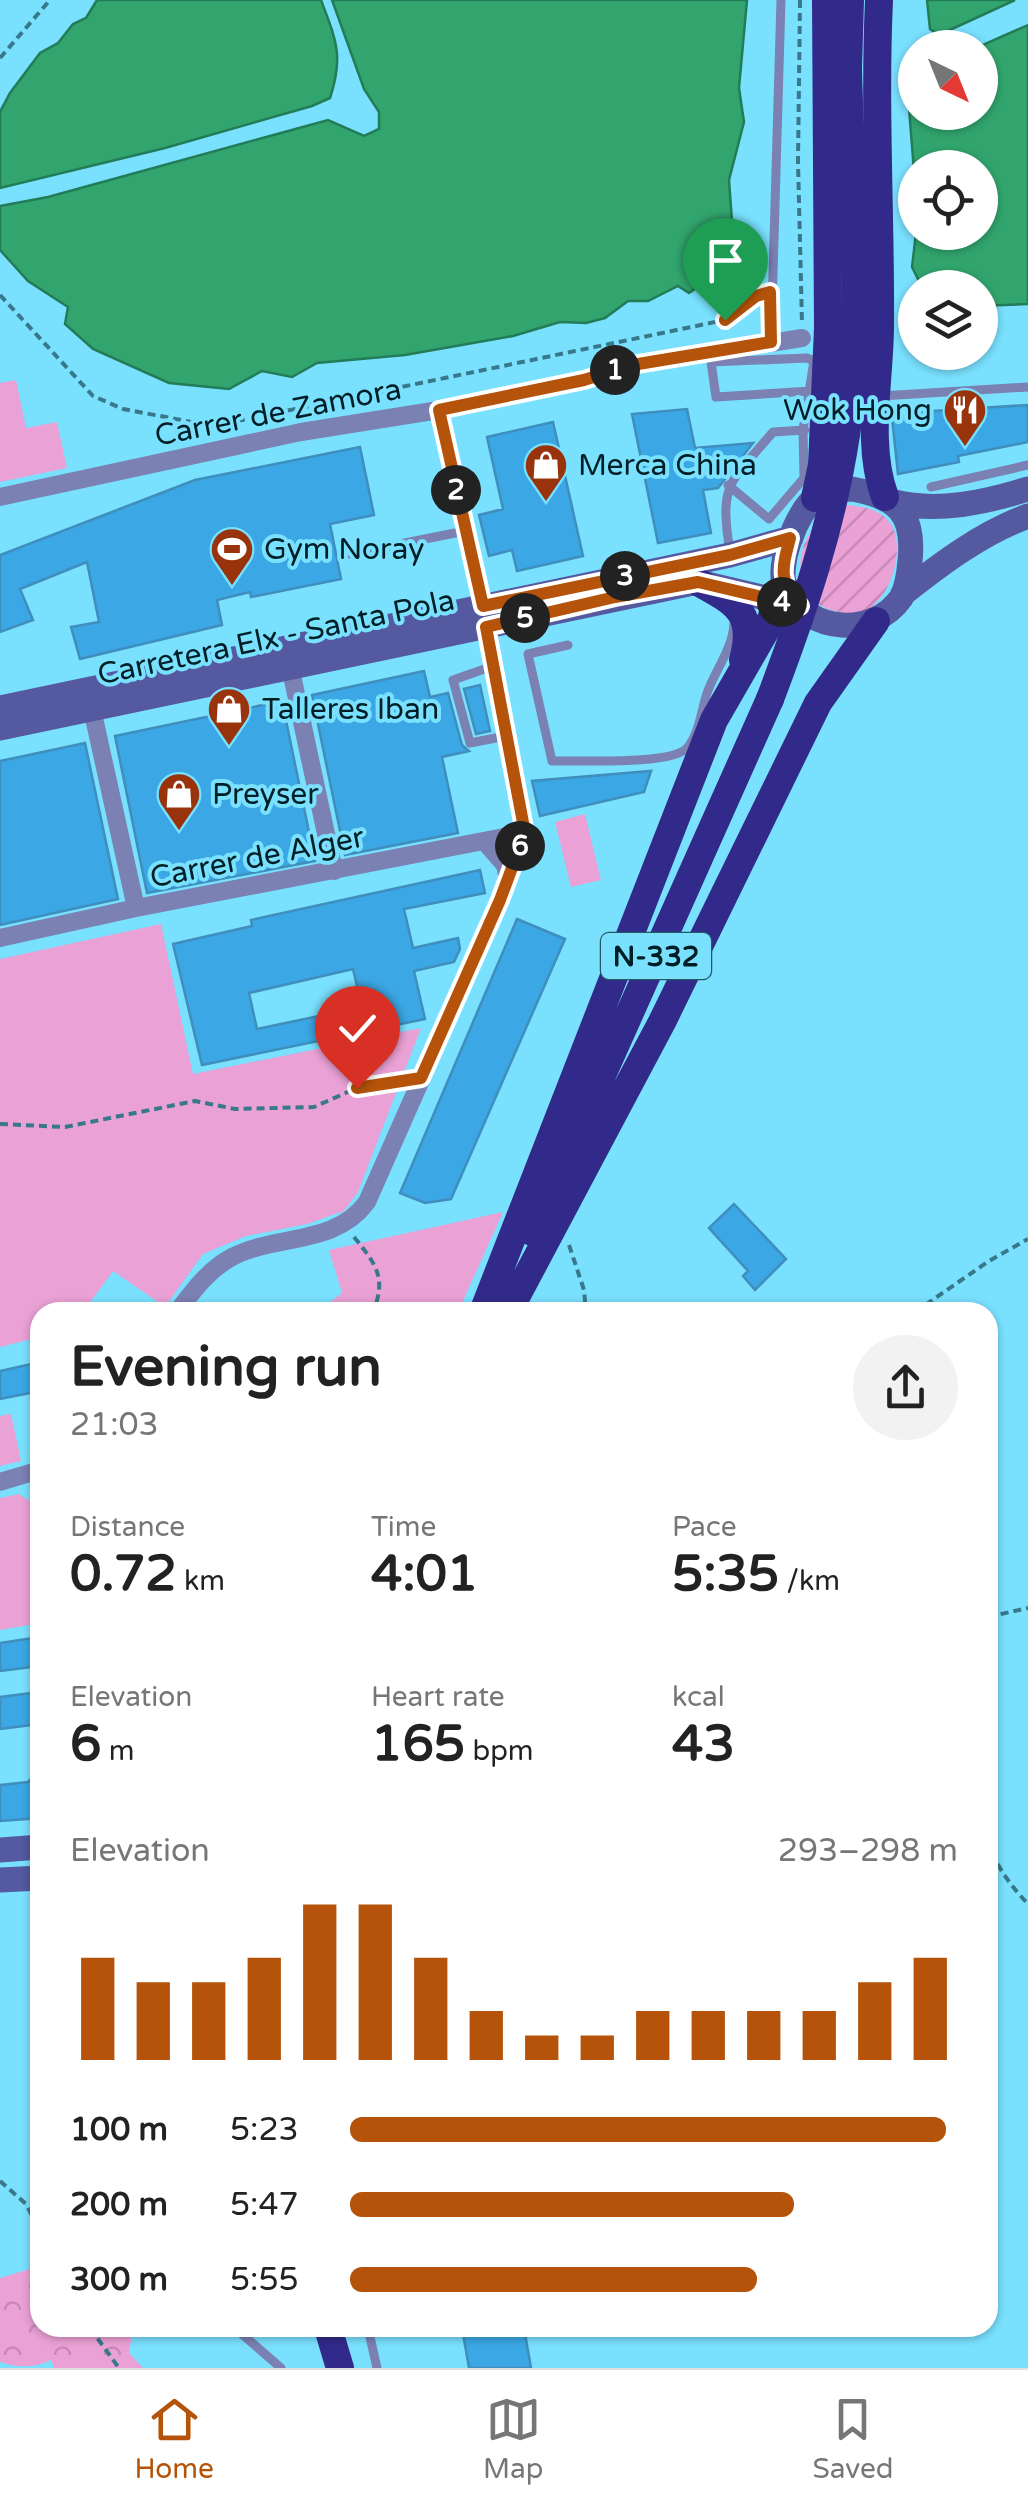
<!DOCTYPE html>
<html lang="en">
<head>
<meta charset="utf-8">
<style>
  :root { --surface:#fff; --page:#f2f2f2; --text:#222; --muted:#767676; --line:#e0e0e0; --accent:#b45309 }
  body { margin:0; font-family:"Varela Round",sans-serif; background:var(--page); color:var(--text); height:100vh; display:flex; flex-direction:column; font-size:38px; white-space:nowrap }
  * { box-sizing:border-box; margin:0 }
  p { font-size:32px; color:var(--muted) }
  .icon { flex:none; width:55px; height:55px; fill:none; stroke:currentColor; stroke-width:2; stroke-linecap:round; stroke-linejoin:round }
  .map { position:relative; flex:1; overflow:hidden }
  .panel { position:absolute; left:30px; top:1302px; width:968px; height:1035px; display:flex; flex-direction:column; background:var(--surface); border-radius:30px; box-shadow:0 2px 8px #0004 }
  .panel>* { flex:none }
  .needle { width:65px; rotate:137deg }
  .tools { position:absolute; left:898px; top:30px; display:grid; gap:20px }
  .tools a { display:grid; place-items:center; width:100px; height:100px; border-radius:50%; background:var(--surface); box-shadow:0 2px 8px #0004; font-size:50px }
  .pin { position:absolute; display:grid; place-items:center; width:85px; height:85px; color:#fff; margin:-102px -42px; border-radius:50% 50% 50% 0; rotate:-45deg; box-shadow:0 0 10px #0007 }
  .pin .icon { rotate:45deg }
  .km { position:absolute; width:50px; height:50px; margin:-25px; border-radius:50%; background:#222; color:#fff; font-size:28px; line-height:50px; text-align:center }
  .round { display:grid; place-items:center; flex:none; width:105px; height:105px; border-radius:52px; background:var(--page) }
  .overview { display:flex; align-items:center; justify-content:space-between; height:170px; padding:0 40px }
  h1 { font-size:55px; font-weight:800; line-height:75px }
  .figures { display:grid; grid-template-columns:repeat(3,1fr); gap:15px; height:170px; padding:10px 40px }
  .figures div { display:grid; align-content:center }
  .figures b { font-size:50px; font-weight:800 }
  .figures small { font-size:28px; font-weight:400 }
  .figures p { font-size:28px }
  .chart { height:280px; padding:20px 40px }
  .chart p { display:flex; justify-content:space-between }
  .chart svg { width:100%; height:180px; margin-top:10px; stroke:var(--accent); stroke-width:6 }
  ul { padding:0 40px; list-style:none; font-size:32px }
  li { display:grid; grid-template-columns:160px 120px 1fr; align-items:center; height:75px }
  li i { height:25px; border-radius:12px; background:var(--accent) }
  .dock { display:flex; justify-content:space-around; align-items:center; height:140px; border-top:2px solid var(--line); background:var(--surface); font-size:28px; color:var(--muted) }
  .dock a { display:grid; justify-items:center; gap:5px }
  .dock .active { color:var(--accent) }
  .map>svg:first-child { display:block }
  .grass { fill:#eaa1d5 }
  .forest { fill:url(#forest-crowns) }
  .garden { fill:url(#garden-furrows) }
  .water { fill:#32a56e; stroke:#237c58; stroke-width:2.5 }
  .building { fill:#3ba7e4; stroke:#3f8ebd; stroke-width:2.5; fill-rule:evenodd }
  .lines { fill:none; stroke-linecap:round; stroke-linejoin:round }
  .path { stroke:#38788a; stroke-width:4; stroke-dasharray:8 5; stroke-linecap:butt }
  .service { stroke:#7b81b2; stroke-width:9 }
  .minor { stroke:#7b81b2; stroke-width:18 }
  .secondary { stroke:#5459a0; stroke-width:25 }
  .trunk { stroke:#322a8a; stroke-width:28 }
  .trunk-bridge { stroke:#322a8a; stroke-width:28 }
  .route-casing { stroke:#fff; stroke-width:20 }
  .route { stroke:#b45309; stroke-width:12 }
  .labels { text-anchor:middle; stroke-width:8; stroke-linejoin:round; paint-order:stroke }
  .shield { fill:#79e1fe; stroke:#245867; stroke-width:2.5 }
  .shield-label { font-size:28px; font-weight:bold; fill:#001e26 }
  .poi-label { font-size:30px; fill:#001e26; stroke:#79e1fe; text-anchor:start }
  .street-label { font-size:30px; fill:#001e26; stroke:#79e1fe }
</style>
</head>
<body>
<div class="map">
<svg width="1028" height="2368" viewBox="0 0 1028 2368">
  <defs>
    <pattern id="forest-crowns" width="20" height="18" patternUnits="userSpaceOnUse" patternTransform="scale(2.5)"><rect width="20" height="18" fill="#eaa1d5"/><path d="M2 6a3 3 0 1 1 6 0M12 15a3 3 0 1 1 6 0" fill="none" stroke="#c78ab7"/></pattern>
    <pattern id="garden-furrows" width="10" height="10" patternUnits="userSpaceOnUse" patternTransform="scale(2.5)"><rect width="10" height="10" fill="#eaa1d5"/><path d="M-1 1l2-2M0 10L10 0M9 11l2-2" fill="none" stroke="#c78ab7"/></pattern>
  </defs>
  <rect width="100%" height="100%" fill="#79e1fe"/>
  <!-- grass -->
  <path class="grass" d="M16,380L26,428L57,422L67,468L0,482V383Z
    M585,814L601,880L571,887L555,822Z
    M161,924L193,1074L421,1028L358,1192L344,1211L307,1224L246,1236L203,1254L165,1307L113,1271L83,1312H40V1337L0,1347V959Z
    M503,1212L458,1312H317L342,1293L329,1250Z
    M11,1414L21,1461L0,1466V1416Z
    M19,1494L40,1508V1623L0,1630V1498Z"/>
  <!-- forest -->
  <path class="forest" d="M40,2266V2328H133L129,2353L143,2368H54L51,2360C36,2368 16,2368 0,2362V2278Z"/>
  <!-- garden -->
  <path class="garden" d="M849,505C864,507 880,509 890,523C907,546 891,599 865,611C856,616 844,614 835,611C817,607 810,598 803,581C792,549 817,511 849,505Z"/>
  <!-- water -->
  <path class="water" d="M97,0H321C336,40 344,56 330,98L312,106L165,148L0,188V112L10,93L40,53L58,43L73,24L86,18Z
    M332,0H747L739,88L744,122L729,180L733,235L722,262L706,281L689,293L678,286L648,301H628L605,318L586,323L560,322L513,336L405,355L317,363L292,377L262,371L229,389L169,383L93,349L65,324L68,307L28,281L0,250V206L48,197L328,120L364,136L379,129V112L364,89Z
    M927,0H1015L939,35L930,29Z
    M1028,25V304L980,306V288L922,287L912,267L916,233L980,232V168H915V184L908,95L915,82V112H980L978,47Z"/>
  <!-- building -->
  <path class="building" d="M1028,405V442L958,456L959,462L898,474L892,418L932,411Z
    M687,409L695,448L753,443L718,488L703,490L711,533L658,543L632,414Z
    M553,422L583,556L517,571L512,550L489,556L479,515L503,509L487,437Z
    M360,447L374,515L330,524L341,579L251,597L250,592L217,600L222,625L80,659L71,627L99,622L87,562L20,589L33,620L0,632V555L195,480Z
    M424,671L430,697L448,693L462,745L469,751L442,757L458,833L345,855L312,695Z
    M480,685L490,731L476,734L464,689Z
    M282,701L315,861L147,893L115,736Z
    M85,743L118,899L0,925V761Z
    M651,771L644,792L540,816L532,781Z
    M480,870L485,893L404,909L413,948L458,938L460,949L454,962L414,971L425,1019L202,1065L173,944L252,926L251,920ZM353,969L362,1007L257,1029L249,993Z
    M517,919L565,939L451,1199L425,1203L400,1193Z
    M734,1204L786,1259L755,1290L743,1276L748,1271L709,1228Z
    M36,1363L40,1391L0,1399V1371Z
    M40,1637V1666L0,1671V1643Z
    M40,1692V1724L0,1729V1697Z
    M40,1769V1818L0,1821V1785L28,1782Z
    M462,2328H524L531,2368H469Z"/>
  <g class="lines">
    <!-- path -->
    <path class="path" d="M800,0L798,162L802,323
      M0,58L50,0
      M0,295L93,396L123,409L213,426L725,320L761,294
      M0,1124L65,1127L195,1101L235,1109L314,1107L357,1088L403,1081
      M354,1237C376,1264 387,1278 373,1312
      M569,1245L584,1290L586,1312
      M915,1312L989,1261L1028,1239
      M988,1617L1028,1608
      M988,1840C994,1864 1011,1886 1028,1904
      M0,2181L26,2204L40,2231
      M90,2328L119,2368"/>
    <!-- service -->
    <path class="service" d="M771,342L781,0
      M881,396L1028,387
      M439,410L483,603
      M728,485L769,519L804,478L803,430L814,361L807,358L711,362L716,397L811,391
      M931,487L1028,465
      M730,552C719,482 729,484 773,432L805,430
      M350,554L465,531
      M568,645L528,654L552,761C578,760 673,766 688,747C701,730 701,707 709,688C718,666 732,649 734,624
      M493,666L453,680L470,743L506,736
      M235,2328L281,2368
      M368,2328L377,2368"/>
    <!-- minor -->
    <path class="minor" d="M0,497L301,432L439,410L584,380L631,365L802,338
      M486,627L525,833
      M290,666L334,871
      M92,709L136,908
      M484,841L505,865L508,880
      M0,938L136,908L525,833
      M177,1312C193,1291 208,1270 232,1257C276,1234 335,1246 367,1202L500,901L525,833
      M0,1482L40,1470"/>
    <!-- secondary -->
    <path class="secondary" d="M852,489C897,497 915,513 910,561C909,573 907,588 901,598C874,637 808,634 786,589C775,568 797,511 815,498C825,490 841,490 852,489Z
      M894,502C938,513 986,502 1028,489
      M904,593C942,563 982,533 1028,516
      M0,708L730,555L791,538
      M0,728L698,582L795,605
      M0,1850L40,1847
      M0,1880L40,1878"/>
    <!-- trunk -->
    <path class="trunk" d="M879,0C874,110 881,220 880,330C879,384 866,446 885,497
      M848,69L850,0
      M815,498L822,465L828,328L826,0
      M698,582C736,603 756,613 743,660
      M532,1232L770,699
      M483,1312L714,720L767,628L785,588
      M508,1312L662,1022L818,703L876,621
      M328,2328L340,2368"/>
    <!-- trunk-bridge -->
    <path class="trunk-bridge" d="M770,699C803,612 832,527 846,435C864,315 851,190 848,69"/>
  </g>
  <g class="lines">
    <!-- route casing -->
    <g class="route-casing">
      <path id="route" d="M357,1088L421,1078L500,900L525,833L486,627L615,597L698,582L800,606C778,580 782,569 790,538L730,555L483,606L439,410L584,380L632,365L771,342L770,292L756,296L725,320"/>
    </g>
    <!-- route -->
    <use href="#route" class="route"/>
  </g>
  <!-- icons -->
  <defs>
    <g id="restaurant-pin" transform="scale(2.25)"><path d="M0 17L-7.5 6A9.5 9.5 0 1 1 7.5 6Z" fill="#99330c" stroke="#79e1fe"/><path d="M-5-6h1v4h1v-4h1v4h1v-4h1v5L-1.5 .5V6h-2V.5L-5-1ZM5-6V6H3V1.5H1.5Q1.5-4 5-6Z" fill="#fff"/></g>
    <g id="shop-pin" transform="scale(2.25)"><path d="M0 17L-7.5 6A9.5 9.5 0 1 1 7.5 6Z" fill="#99330c" stroke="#79e1fe"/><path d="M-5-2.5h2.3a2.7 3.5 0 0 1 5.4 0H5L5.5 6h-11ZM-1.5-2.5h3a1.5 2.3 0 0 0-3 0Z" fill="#fff"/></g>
    <g id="stadium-pin" transform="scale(2.25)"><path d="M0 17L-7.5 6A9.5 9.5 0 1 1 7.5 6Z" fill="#99330c" stroke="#79e1fe"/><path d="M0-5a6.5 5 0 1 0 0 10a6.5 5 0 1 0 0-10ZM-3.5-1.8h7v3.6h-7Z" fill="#fff"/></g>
  </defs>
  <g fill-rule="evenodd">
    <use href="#restaurant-pin" x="965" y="410"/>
    <use href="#shop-pin" x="546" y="465"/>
    <use href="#stadium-pin" x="232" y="549"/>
    <use href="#shop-pin" x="229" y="709"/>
    <use href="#shop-pin" x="179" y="794"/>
  </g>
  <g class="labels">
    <!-- shield labels -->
    <rect class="shield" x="601" y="933" width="110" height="46" rx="8"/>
    <g class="shield-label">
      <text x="656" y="966">N-332</text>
    </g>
    <!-- poi labels -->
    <g class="poi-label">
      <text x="932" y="420" text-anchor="end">Wok Hong</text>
      <text x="578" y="475">Merca China</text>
      <text x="264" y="559">Gym Noray</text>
      <text x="262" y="719">Talleres Iban</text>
      <text x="212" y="804">Preyser</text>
    </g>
    <!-- street labels -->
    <g class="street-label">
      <text transform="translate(278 412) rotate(-11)" y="10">Carrer de Zamora</text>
      <text transform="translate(276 637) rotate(-12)" y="10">Carretera Elx - Santa Pola</text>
      <text transform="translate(257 857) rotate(-11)" y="10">Carrer de Alger</text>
    </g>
  </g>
</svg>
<div class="tools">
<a><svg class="needle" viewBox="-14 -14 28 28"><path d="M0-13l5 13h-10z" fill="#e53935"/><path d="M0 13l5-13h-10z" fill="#767676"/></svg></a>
<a><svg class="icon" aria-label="locate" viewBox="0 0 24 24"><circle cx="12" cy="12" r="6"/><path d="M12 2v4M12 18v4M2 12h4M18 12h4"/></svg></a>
<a><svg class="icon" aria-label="layers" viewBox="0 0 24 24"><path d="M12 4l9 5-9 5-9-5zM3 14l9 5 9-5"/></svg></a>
</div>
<div class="pin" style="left:725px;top:320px;background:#1e9e55"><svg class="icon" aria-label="arrive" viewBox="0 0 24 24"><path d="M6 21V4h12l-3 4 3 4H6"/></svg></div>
<div class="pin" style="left:357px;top:1088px;background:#d93025"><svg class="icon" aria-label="check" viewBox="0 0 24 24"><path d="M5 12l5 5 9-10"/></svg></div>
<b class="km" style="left:615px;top:370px">1</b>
<b class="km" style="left:456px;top:490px">2</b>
<b class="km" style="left:625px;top:576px">3</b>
<b class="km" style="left:782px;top:602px">4</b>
<b class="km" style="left:525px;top:618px">5</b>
<b class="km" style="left:520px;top:846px">6</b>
<section class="panel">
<div class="overview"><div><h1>Evening run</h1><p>21:03</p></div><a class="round"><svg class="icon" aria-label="share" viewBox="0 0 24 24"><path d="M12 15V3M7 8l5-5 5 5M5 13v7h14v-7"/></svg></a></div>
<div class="figures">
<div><p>Distance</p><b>0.72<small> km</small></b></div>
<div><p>Time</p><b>4:01</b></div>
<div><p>Pace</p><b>5:35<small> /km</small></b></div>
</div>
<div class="figures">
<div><p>Elevation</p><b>6<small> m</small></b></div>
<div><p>Heart rate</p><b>165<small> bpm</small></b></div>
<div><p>kcal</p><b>43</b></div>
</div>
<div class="chart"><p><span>Elevation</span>293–298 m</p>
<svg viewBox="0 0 160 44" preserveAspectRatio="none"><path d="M5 44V19M15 44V25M25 44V25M35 44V19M45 44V6M55 44V6M65 44V19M75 44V32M85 44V38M95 44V38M105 44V32M115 44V32M125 44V32M135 44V32M145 44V25M155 44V19"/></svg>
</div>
<ul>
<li><b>100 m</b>5:23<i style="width:98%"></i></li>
<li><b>200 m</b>5:47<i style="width:73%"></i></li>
<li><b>300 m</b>5:55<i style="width:67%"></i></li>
</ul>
</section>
</div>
<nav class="dock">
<a class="active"><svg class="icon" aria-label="home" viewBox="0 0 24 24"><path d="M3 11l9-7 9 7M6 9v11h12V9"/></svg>Home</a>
<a><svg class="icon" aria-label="map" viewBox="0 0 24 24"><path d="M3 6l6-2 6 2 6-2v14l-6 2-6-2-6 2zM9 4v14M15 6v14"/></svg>Map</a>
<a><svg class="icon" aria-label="saved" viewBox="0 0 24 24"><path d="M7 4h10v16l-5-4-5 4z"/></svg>Saved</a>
</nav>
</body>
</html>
